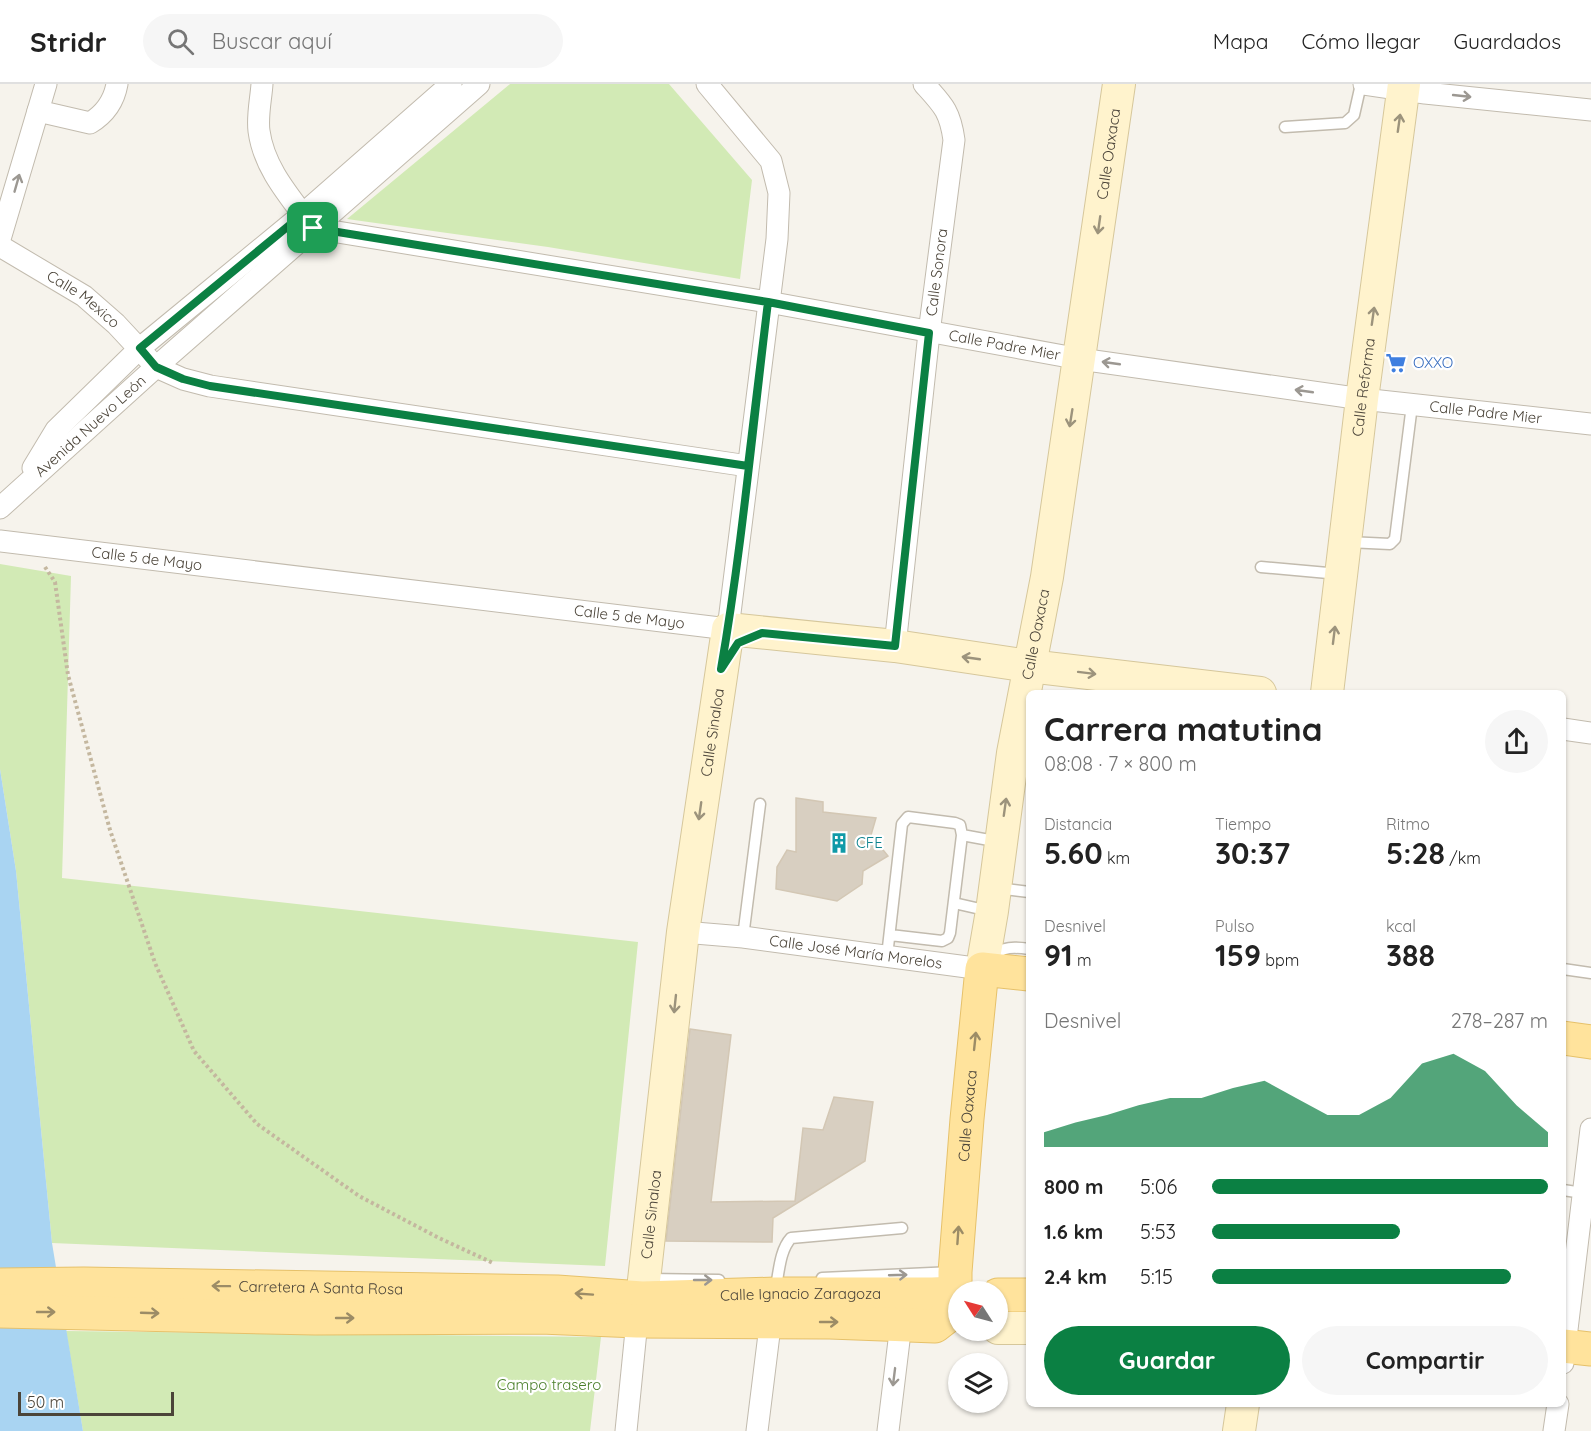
<!DOCTYPE html>
<html lang="es">
<head>
<meta charset="utf-8">
<style>
  :root { --surface:#fff; --page:#f6f6f6; --text:#222; --muted:#767676; --line:#e0e0e0; --accent:#0b8043 }
  body { margin:0; font-family:Quicksand,sans-serif; background:var(--page); color:var(--text); height:100vh; display:flex; flex-direction:column; font-size:22px; white-space:nowrap }
  * { box-sizing:border-box; margin:0 }
  p { font-size:20px; color:var(--muted) }
  .icon { flex:none; width:33px; height:33px; fill:none; stroke:currentColor; stroke-width:2; stroke-linecap:round; stroke-linejoin:round }
  .map { position:relative; flex:1; overflow:hidden }
  .side { position:absolute; left:1026px; top:606px; width:540px; height:717px; display:flex; flex-direction:column; background:var(--surface); border-radius:9px; box-shadow:0 2px 4px #0004 }
  .side>* { flex:none }
  .needle { width:39px; rotate:306deg }
  .controls { position:absolute; left:948px; top:1197px; display:grid; gap:12px }
  .controls a { display:grid; place-items:center; width:60px; height:60px; border-radius:50%; background:var(--surface); box-shadow:0 2px 4px #0004; font-size:30px }
  .scale { position:absolute; left:18px; bottom:15px; width:156px; box-sizing:border-box; padding-left:6px; border:3px solid #4b4439; border-top:0; font-size:16px; line-height:21px; white-space:nowrap; color:#4b4439; -webkit-text-stroke:4px #fff; paint-order:stroke }
  .pin { position:absolute; display:grid; place-items:center; width:51px; height:51px; color:#fff; margin:-26px; border-radius:12px; box-shadow:0 3px 9px #0006 }
  .round { display:grid; place-items:center; flex:none; width:63px; height:63px; border-radius:32px; background:var(--page) }
  .headline { display:flex; align-items:center; justify-content:space-between; height:102px; padding:0 18px }
  h1 { font-size:33px; font-weight:800; line-height:45px }
  .figures { display:grid; grid-template-columns:repeat(3,1fr); gap:9px; height:102px; padding:6px 18px }
  .figures div { display:grid; align-content:center }
  .figures b { font-size:30px; font-weight:800 }
  .figures small { font-size:16px; font-weight:400 }
  .figures p { font-size:16px }
  .chart { height:168px; padding:12px 18px }
  .chart p { display:flex; justify-content:space-between }
  .chart svg { width:100%; height:108px; margin-top:6px; fill:var(--accent); opacity:.7 }
  .cta { display:flex; gap:12px; margin-top:auto; padding:12px 18px }
  .cta a { flex:1; height:69px; border-radius:36px; background:var(--accent); color:#fff; font-size:24px; font-weight:800; line-height:69px; text-align:center }
  .cta a+a { background:var(--page); color:var(--text) }
  ul { padding:0 18px; list-style:none; font-size:20px }
  li { display:grid; grid-template-columns:96px 72px 1fr; align-items:center; height:45px }
  li i { height:15px; border-radius:8px; background:var(--accent) }
  header { display:flex; align-items:center; gap:36px; box-sizing:border-box; height:84px; padding:0 30px; background:var(--surface); border-bottom:2px solid var(--line) }
  header strong { font-size:28px }
  nav { display:flex; gap:33px; margin-inline-start:auto; font-size:21px }
  .search { width:420px; height:54px; background:var(--page); display:flex; align-items:center; gap:15px; box-sizing:border-box; padding:0 21px; border-radius:33px; color:var(--muted); font-size:22px }
  .map>svg:first-child { display:block }
  .green { fill:#d2eab5 }
  .water { fill:#a9d4f2 }
  .building { fill:#d8cfc1; stroke:#d3c7b4; stroke-width:1.5 }
  .lines { fill:none; stroke-linecap:round; stroke-linejoin:round }
  .lane-casing { stroke:#c2bbae; stroke-width:13 }
  .street-casing { stroke:#c2bbae; stroke-width:23 }
  .secondary-casing { stroke:#d6c79b; stroke-width:34 }
  .primary-casing { stroke:#e6c16a; stroke-width:35 }
  .path { stroke:#c4b79f; stroke-width:4; stroke-dasharray:3 3; stroke-linecap:butt }
  .lane { stroke:#fff; stroke-width:10 }
  .street { stroke:#fff; stroke-width:21 }
  .secondary { stroke:#fff3cd; stroke-width:32 }
  .primary { stroke:#ffe39c; stroke-width:33 }
  .oneway { stroke:#9c9892 }
  .oneway2 { stroke:#9c937c }
  .oneway3 { stroke:#9c8c66 }
  .route-casing { stroke:#fff; stroke-width:12 }
  .route { stroke:#0b8043; stroke-width:8 }
  .labels { text-anchor:middle; stroke-width:4.5; stroke-linejoin:round; paint-order:stroke }
  .street-label { font-size:15px; fill:#4b4439; stroke:#fff }
  .shop-label { font-size:15px; fill:#366cbe; stroke:#fff; text-anchor:start }
  .culture-label { font-size:15px; fill:#0d838f; stroke:#fff; text-anchor:start }
  .park-label { font-size:15px; fill:#4a7f2a; stroke:#fff }
</style>
</head>
<body>
<header>
<strong>Stridr</strong>
<div class="search"><svg class="icon" aria-label="search" viewBox="0 0 24 24"><circle cx="10" cy="10" r="6"/><path d="M15 15l6 6"/></svg>Buscar aquí</div>
<nav><a>Mapa</a><a>Cómo llegar</a><a>Guardados</a></nav>
</header>
<div class="map">
<svg width="1591" height="1347" viewBox="0 0 1591 1347">
  <rect width="100%" height="100%" fill="#f6f3ec"/>
  <!-- green -->
  <path class="green" d="M510,0H669L752,96L740,195L548,163L347,135Z
    M0,480L71,492L62,794L638,858L605,1182L52,1159L16,787L0,685Z
    M66,1247L601,1253L590,1347H83Z"/>
  <!-- water -->
  <path class="water" d="M0,685L16,787L52,1159L83,1347H0Z"/>
  <!-- building -->
  <path class="building" d="M796,714L823,718V728L876,734L871,751L888,772L863,787L862,800L837,817L776,805L777,783L787,766L796,768Z
    M690,945L731,951L711,1118L795,1117L803,1044L823,1046L834,1013L873,1018L865,1077L773,1134L772,1158L666,1157Z"/>
  <g class="lines">
    <!-- lane casing -->
    <g class="lane-casing">
      <path id="lane" d="M1285,43L1345,39L1354,31L1361,0
        M1348,458L1390,460L1395,455L1412,321
        M1261,483L1339,490
        M962,751L1000,758
        M997,804L1029,808
        M954,819L989,827
        M743,853L760,720
        M887,872L902,740L908,733L955,739L960,741L962,751L950,849L948,854L942,857L890,851
        M992,873C1002,862 1015,863 1029,865
        M1563,885L1591,889
        M1563,1106L1583,1109
        M822,1194L953,1188
        M648,1195L719,1196
        M775,1207C779,1191 779,1167 791,1154L902,1144"/>
    </g>
    <!-- street casing -->
    <g class="street-casing">
      <g id="street">
        <path id="s1" d="M262,0C261,15 257,32 259,47C264,85 291,114 313,144L768,218L1080,275L1362,315L1591,340"/>
        <path d="M1364,0L1425,9L1591,26"/>
        <path d="M38,27L90,39C105,30 114,17 117,0"/>
        <path d="M0,155L46,0"/>
        <path id="s2" d="M0,162L84,212L116,240L156,283L183,295L210,302L748,382"/>
        <path d="M33,384L56,346L140,264L303,130L451,0"/>
        <path id="s3" d="M0,424L156,283L479,0"/>
        <path id="s4" d="M0,457L728,545L777,155L779,109L771,77L707,0"/>
        <path id="s5" d="M895,562L929,249L954,56C950,27 943,21 924,0"/>
        <path d="M1563,645L1591,649"/>
        <path id="s6" d="M683,848L743,853L982,885"/>
        <path d="M1563,1279L1591,1045"/>
        <path d="M626,1347L637,1237"/>
        <path d="M757,1347L772,1226"/>
        <path d="M888,1347L901,1240"/>
        <path d="M1554,1347L1558,1320"/>
      </g>
    </g>
    <!-- secondary casing -->
    <g class="secondary-casing">
      <g id="secondary">
        <path id="s7" d="M1327,609L1362,315L1404,0"/>
        <path id="s8" d="M982,885L992,827L1013,669L1047,493L1119,0"/>
        <path id="s9" d="M642,1214L683,848L728,545L895,562L1029,582L1260,609"/>
        <path d="M998,1244H1029"/>
        <path d="M1239,1347L1243,1320"/>
      </g>
    </g>
    <!-- primary casing -->
    <g class="primary-casing">
      <g id="primary">
        <path d="M1563,954L1591,958"/>
        <path id="s10" d="M0,1201L84,1200L557,1208L642,1214L775,1210H958"/>
        <path d="M998,1211H1029"/>
        <path id="s11" d="M0,1227L315,1234L541,1233L637,1237L830,1238L935,1242L953,1228L955,1221V1188L967,1035L982,885L1029,890"/>
        <path d="M1563,1262L1591,1265"/>
      </g>
    </g>
    <!-- path -->
    <path class="path" d="M45,483L55,498L68,591L110,746L155,879L194,967L257,1040L359,1112L439,1154L493,1179"/>
    <!-- lane -->
    <use href="#lane" class="lane"/>
    <!-- street -->
    <use href="#street" class="street"/>
    <!-- secondary -->
    <use href="#secondary" class="secondary"/>
    <!-- primary -->
    <use href="#primary" class="primary"/>
  </g>
  <!-- one-way arrows -->
  <defs><path id="oneway-shaft" d="M-6 0H5M1.5-3L5.5 0L1.5 3" fill="none" stroke-width="1.6" stroke-linecap="round" stroke-linejoin="round" transform="scale(1.5)"/></defs>
  <g class="oneway">
    <use href="#oneway-shaft" transform="translate(1462 12) rotate(6)"/>
    <use href="#oneway-shaft" transform="translate(17 99) rotate(-74)"/>
    <use href="#oneway-shaft" transform="translate(1111 279) rotate(-172)"/>
    <use href="#oneway-shaft" transform="translate(1304 307) rotate(-172)"/>
    <use href="#oneway-shaft" transform="translate(898 1191) rotate(-2)"/>
    <use href="#oneway-shaft" transform="translate(703 1196)"/>
    <use href="#oneway-shaft" transform="translate(894 1293) rotate(97)"/>
  </g>
  <g class="oneway2">
    <use href="#oneway-shaft" transform="translate(1399 39) rotate(-82)"/>
    <use href="#oneway-shaft" transform="translate(1099 141) rotate(98)"/>
    <use href="#oneway-shaft" transform="translate(1373 232) rotate(-82)"/>
    <use href="#oneway-shaft" transform="translate(1071 334) rotate(99)"/>
    <use href="#oneway-shaft" transform="translate(1334 551) rotate(-83)"/>
    <use href="#oneway-shaft" transform="translate(971 574) rotate(-172)"/>
    <use href="#oneway-shaft" transform="translate(1087 589) rotate(7)"/>
    <use href="#oneway-shaft" transform="translate(1005 723) rotate(-82)"/>
    <use href="#oneway-shaft" transform="translate(700 727) rotate(98)"/>
    <use href="#oneway-shaft" transform="translate(675 920) rotate(96)"/>
  </g>
  <g class="oneway3">
    <use href="#oneway-shaft" transform="translate(975 957) rotate(-84)"/>
    <use href="#oneway-shaft" transform="translate(958 1151) rotate(-86)"/>
    <use href="#oneway-shaft" transform="translate(221 1202) rotate(-179)"/>
    <use href="#oneway-shaft" transform="translate(584 1210) rotate(-176)"/>
    <use href="#oneway-shaft" transform="translate(46 1228)"/>
    <use href="#oneway-shaft" transform="translate(150 1229) rotate(2)"/>
    <use href="#oneway-shaft" transform="translate(345 1234)"/>
    <use href="#oneway-shaft" transform="translate(829 1238)"/>
  </g>
  <g class="lines">
    <!-- route casing -->
    <g class="route-casing">
      <path id="route" d="M313,144L768,218C753,340 742,464 721,585L738,559L762,549L895,562L929,249L768,218L748,382L210,302L183,295L156,283L140,264L303,130L313,144"/>
    </g>
    <!-- route -->
    <use href="#route" class="route"/>
  </g>
  <!-- icons -->
  <defs>
    <g id="supermarket-bare" transform="scale(1.62)"><path d="M-6-5.5h2.5l.6 2H6L4.5 2H-2.5L-4.4-4H-6ZM-1.5 3.2a1.3 1.3 0 1 0 .1 0ZM3 3.2a1.3 1.3 0 1 0 .1 0Z" fill="#3f7fe0" stroke="#fff" stroke-width="2.5" paint-order="stroke"/></g>
    <g id="building-bare" transform="scale(1.62)"><path d="M-4-6H4V6H1V3H-1V6H-4ZM-2.5-4.3h1.7v1.8h-1.7ZM.8-4.3h1.7v1.8H.8ZM-2.5-1h1.7V.8h-1.7ZM.8-1h1.7V.8H.8Z" fill="#0f9aa8" stroke="#fff" stroke-width="2.5" paint-order="stroke"/></g>
  </defs>
  <g fill-rule="evenodd">
    <use href="#supermarket-bare" x="1396" y="279"/>
    <use href="#building-bare" x="839" y="759"/>
  </g>
  <g class="labels">
    <!-- street labels -->
    <g class="street-label">
      <text dy="5" stroke="none"><textPath href="#s8" startOffset="825">Calle Oaxaca</textPath></text>
      <text dy="5" stroke="none"><textPath href="#s5" startOffset="376">Calle Sonora</textPath></text>
      <text dy="5" stroke="none"><textPath href="#s2" startOffset="99">Calle Mexico</textPath></text>
      <text dy="5" stroke="none"><textPath href="#s1" startOffset="861">Calle Padre Mier</textPath></text>
      <text dy="5" stroke="none"><textPath href="#s7" startOffset="308">Calle Reforma</textPath></text>
      <text dy="5" stroke="none"><textPath href="#s1" startOffset="1347">Calle Padre Mier</textPath></text>
      <text dy="5" stroke="none"><textPath href="#s3" startOffset="122">Avenida Nuevo León</textPath></text>
      <text dy="5" stroke="none"><textPath href="#s4" startOffset="148">Calle 5 de Mayo</textPath></text>
      <text dy="5" stroke="none"><textPath href="#s4" startOffset="634">Calle 5 de Mayo</textPath></text>
      <text dy="5" stroke="none"><textPath href="#s8" startOffset="339">Calle Oaxaca</textPath></text>
      <text dy="5" stroke="none"><textPath href="#s9" startOffset="570">Calle Sinaloa</textPath></text>
      <text dy="5" stroke="none"><textPath href="#s6" startOffset="174">Calle José María Morelos</textPath></text>
      <text dy="5" stroke="none"><textPath href="#s11" startOffset="1155">Calle Oaxaca</textPath></text>
      <text dy="5" stroke="none"><textPath href="#s9" startOffset="84">Calle Sinaloa</textPath></text>
      <text dy="5" stroke="none"><textPath href="#s10" startOffset="321">Carretera A Santa Rosa</textPath></text>
      <text dy="5" stroke="none"><textPath href="#s10" startOffset="801">Calle Ignacio Zaragoza</textPath></text>
    </g>
    <!-- shop labels -->
    <g class="shop-label">
      <text x="1413" y="284">OXXO</text>
    </g>
    <!-- culture labels -->
    <g class="culture-label">
      <text x="856" y="764">CFE</text>
    </g>
    <!-- park labels -->
    <g class="park-label">
      <text x="549" y="1306">Campo trasero</text>
    </g>
  </g>
</svg>
<div class="controls">
<a><svg class="needle" viewBox="-14 -14 28 28"><path d="M0-13l5 13h-10z" fill="#e53935"/><path d="M0 13l5-13h-10z" fill="#767676"/></svg></a>
<a><svg class="icon" aria-label="layers" viewBox="0 0 24 24"><path d="M12 4l9 5-9 5-9-5zM3 14l9 5 9-5"/></svg></a>
</div>
<div class="scale">50 m</div>
<div class="pin" style="left:313px;top:144px;background:#1e9e55"><svg class="icon" aria-label="arrive" viewBox="0 0 24 24"><path d="M6 21V4h12l-3 4 3 4H6"/></svg></div>
<section class="side">
<div class="headline"><div><h1>Carrera matutina</h1><p>08:08 · 7 × 800 m</p></div><a class="round"><svg class="icon" aria-label="share" viewBox="0 0 24 24"><path d="M12 15V3M7 8l5-5 5 5M5 13v7h14v-7"/></svg></a></div>
<div class="figures">
<div><p>Distancia</p><b>5.60<small> km</small></b></div>
<div><p>Tiempo</p><b>30:37</b></div>
<div><p>Ritmo</p><b>5:28<small> /km</small></b></div>
</div>
<div class="figures">
<div><p>Desnivel</p><b>91<small> m</small></b></div>
<div><p>Pulso</p><b>159<small> bpm</small></b></div>
<div><p>kcal</p><b>388</b></div>
</div>
<div class="chart"><p><span>Desnivel</span>278–287 m</p>
<svg viewBox="0 0 160 44" preserveAspectRatio="none"><path d="M0 44V38L10 34L20 31L30 27L40 24L50 24L60 20L70 17L80 24L90 31L100 31L110 24L120 10L130 6L140 13L150 27L160 38V44z"/></svg>
</div>
<ul>
<li><b>800 m</b>5:06<i style="width:100%"></i></li>
<li><b>1.6 km</b>5:53<i style="width:56%"></i></li>
<li><b>2.4 km</b>5:15<i style="width:89%"></i></li>
</ul>
<div class="cta"><a>Guardar</a><a>Compartir</a></div>
</section>
</div>
</body>
</html>
